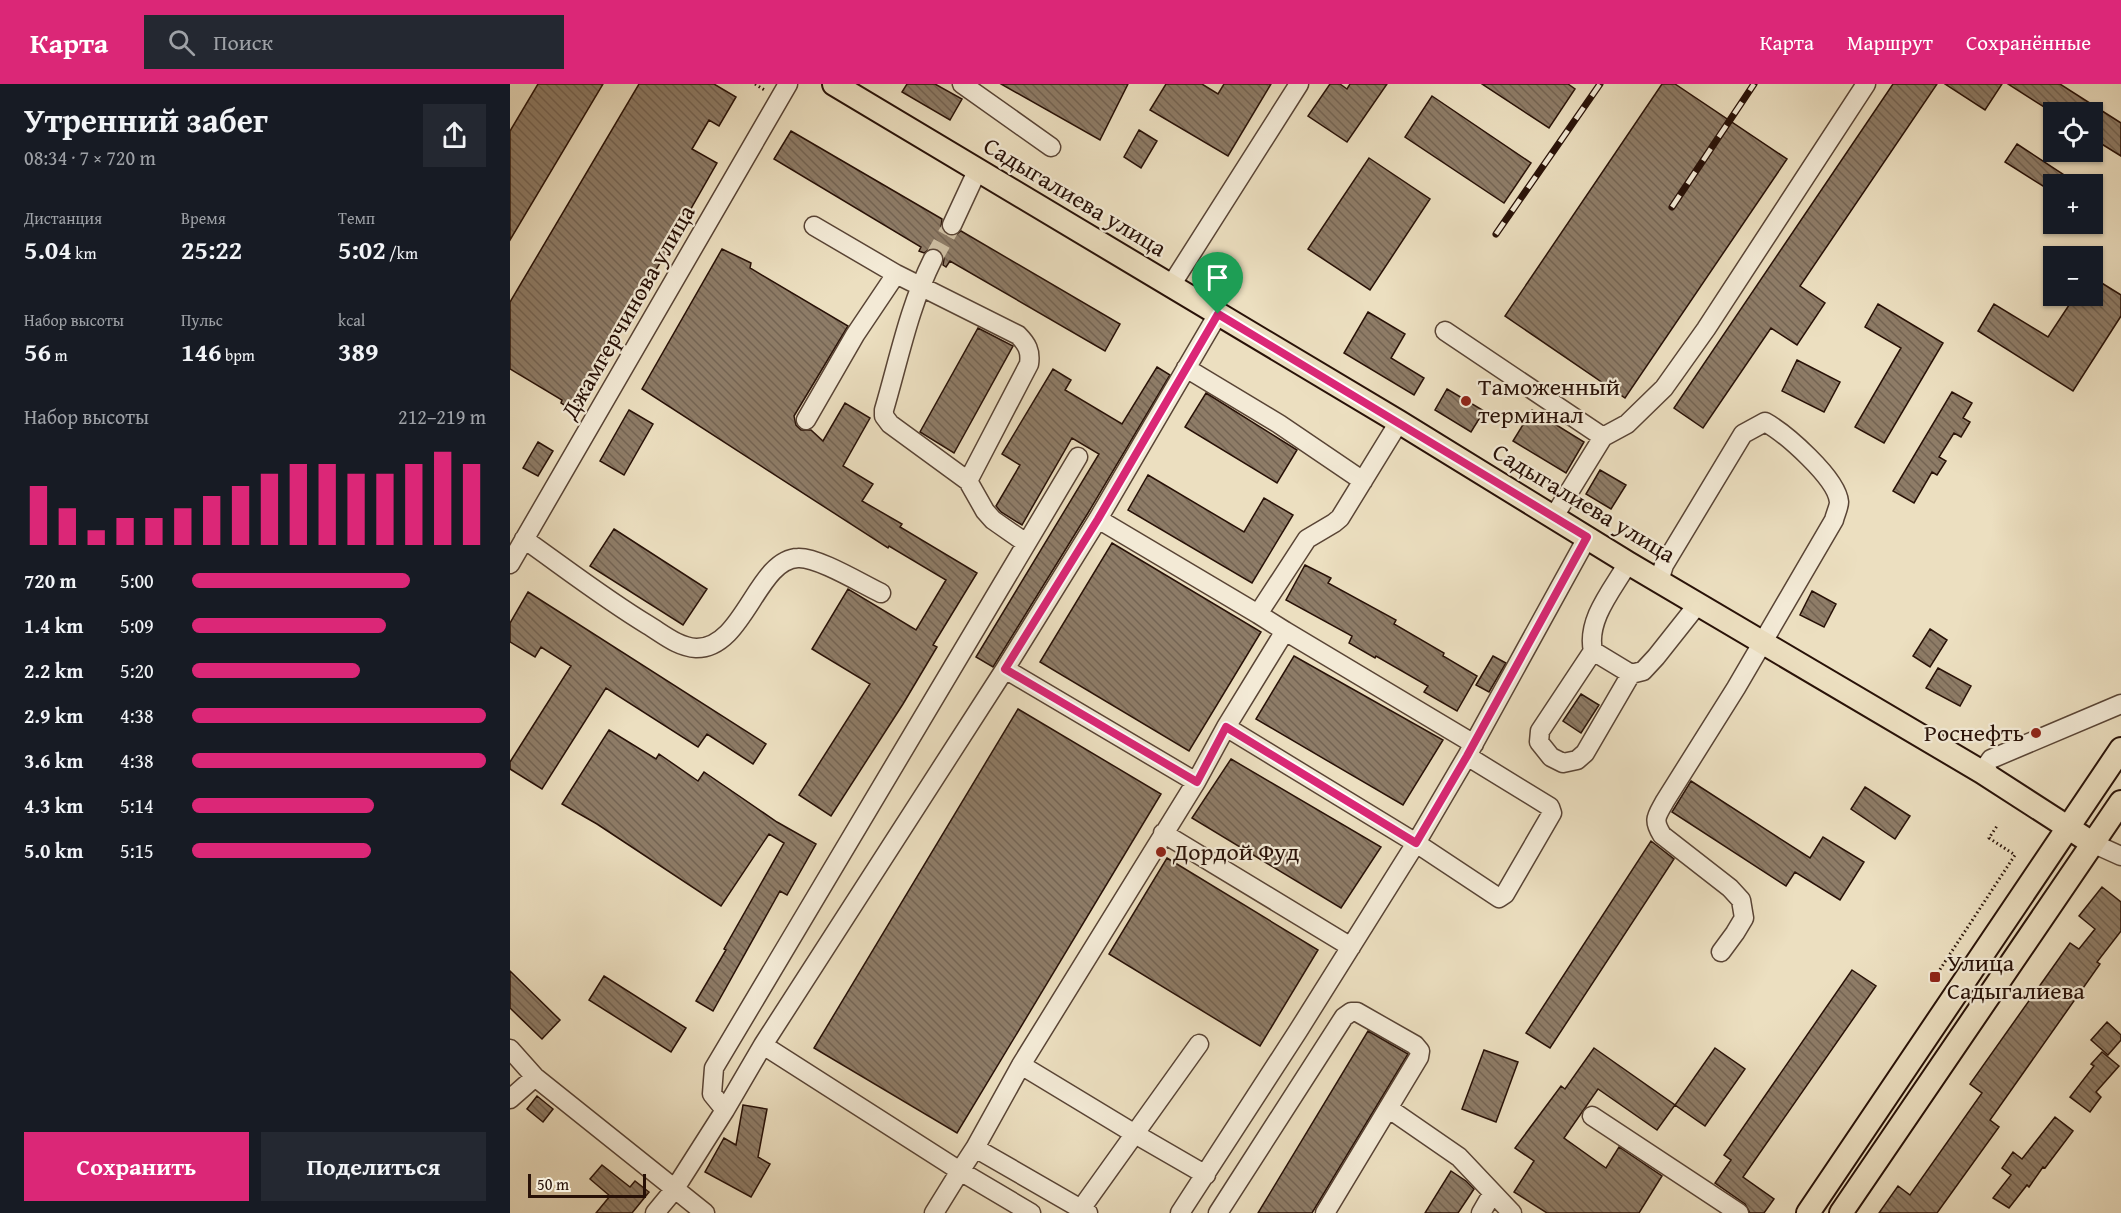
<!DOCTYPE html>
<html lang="ru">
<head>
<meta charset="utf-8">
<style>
  :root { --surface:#171b24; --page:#242831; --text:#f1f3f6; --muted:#9ea1a6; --accent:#db2777 }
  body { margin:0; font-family:"Gentium Book Plus",serif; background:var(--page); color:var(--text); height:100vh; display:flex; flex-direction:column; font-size:22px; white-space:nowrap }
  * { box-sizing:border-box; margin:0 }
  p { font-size:20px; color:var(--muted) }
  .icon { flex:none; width:33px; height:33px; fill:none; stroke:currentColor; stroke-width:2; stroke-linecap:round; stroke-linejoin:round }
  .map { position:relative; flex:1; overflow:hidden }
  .side { display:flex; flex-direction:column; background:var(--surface); width:510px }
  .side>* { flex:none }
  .fabs { position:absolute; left:1533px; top:18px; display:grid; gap:12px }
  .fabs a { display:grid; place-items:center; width:60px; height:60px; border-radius:0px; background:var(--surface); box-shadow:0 2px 4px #0004; font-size:30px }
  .scale { position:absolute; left:18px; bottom:15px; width:118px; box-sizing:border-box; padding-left:6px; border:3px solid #281107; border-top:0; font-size:16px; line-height:21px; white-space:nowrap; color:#281107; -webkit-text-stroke:4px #f3ead6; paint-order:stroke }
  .pin { position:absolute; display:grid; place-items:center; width:51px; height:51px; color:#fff; margin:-62px -26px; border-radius:50% 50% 50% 0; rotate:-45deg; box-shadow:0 0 6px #0007 }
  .pin .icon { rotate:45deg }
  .round { display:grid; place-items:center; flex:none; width:63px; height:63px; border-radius:0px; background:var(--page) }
  .head { display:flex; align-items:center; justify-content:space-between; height:102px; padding:0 24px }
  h1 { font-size:33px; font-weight:700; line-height:45px }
  .metrics { display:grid; grid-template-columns:repeat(3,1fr); gap:9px; height:102px; padding:6px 24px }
  .metrics div { display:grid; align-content:center }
  .metrics b { font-size:26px; font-weight:700 }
  .metrics small { font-size:16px; font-weight:400 }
  .metrics p { font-size:16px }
  .chart { height:168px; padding:12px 24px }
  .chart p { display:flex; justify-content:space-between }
  .chart svg { width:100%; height:108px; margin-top:6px; stroke:var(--accent); stroke-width:6 }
  .action { display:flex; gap:12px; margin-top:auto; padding:12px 24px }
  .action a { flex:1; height:69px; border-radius:0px; background:var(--accent); color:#fff; font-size:24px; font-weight:700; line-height:69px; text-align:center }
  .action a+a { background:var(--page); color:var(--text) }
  ul { padding:0 24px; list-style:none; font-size:20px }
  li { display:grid; grid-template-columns:96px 72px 1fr; align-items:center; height:45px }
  li i { height:15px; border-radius:8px; background:var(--accent) }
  header { display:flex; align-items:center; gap:36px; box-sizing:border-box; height:84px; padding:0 30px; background:var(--accent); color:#fff }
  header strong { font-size:28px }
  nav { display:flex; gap:33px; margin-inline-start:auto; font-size:21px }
  .search { width:420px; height:54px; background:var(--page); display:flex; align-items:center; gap:15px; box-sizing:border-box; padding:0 21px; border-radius:0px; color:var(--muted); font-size:22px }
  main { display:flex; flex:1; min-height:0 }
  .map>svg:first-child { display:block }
  .building { fill:url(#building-back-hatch); stroke:#281107; stroke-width:1.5 }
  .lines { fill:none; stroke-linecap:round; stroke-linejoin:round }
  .minor-tunnel { stroke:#cfc0a4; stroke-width:18; stroke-dasharray:18 9; stroke-linecap:butt }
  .minor-casing { stroke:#594435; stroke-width:21 }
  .major-casing { stroke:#281107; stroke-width:26 }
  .path { stroke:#281107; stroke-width:3; stroke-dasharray:1.5 3; stroke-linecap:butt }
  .minor { stroke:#f3ead6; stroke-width:18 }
  .major { stroke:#ecdfc0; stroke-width:22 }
  .rail-casing { stroke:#281107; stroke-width:7 }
  .rail { stroke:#f3ead6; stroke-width:4.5; stroke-dasharray:14; stroke-linecap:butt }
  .route-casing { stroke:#fff; stroke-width:12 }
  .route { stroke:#db2777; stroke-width:8 }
  .poi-dot { fill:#8f2418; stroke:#f3ead6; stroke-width:2 }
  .labels { text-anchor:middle; stroke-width:4.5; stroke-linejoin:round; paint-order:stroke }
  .street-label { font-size:24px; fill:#281107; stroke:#f3ead6 }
  .poi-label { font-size:24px; fill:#281107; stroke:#f3ead6; text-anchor:start }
</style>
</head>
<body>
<header>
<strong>Карта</strong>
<div class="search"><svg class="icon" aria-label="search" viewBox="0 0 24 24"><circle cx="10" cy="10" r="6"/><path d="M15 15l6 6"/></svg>Поиск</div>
<nav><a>Карта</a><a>Маршрут</a><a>Сохранённые</a></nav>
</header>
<main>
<section class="side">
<div class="head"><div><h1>Утренний забег</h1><p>08:34 · 7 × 720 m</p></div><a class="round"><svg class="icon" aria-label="share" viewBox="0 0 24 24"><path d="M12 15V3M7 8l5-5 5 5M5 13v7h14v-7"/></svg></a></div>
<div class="metrics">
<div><p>Дистанция</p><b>5.04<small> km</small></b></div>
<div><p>Время</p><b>25:22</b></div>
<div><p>Темп</p><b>5:02<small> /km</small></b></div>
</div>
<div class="metrics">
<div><p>Набор высоты</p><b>56<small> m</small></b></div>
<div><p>Пульс</p><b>146<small> bpm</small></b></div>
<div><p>kcal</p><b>389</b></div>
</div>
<div class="chart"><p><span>Набор высоты</span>212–219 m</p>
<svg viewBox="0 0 160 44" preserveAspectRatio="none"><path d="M5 44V20M15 44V29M25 44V38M35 44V33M45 44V33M55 44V29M65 44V24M75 44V20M85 44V15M95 44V11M105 44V11M115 44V15M125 44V15M135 44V11M145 44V6M155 44V11"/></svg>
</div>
<ul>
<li><b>720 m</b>5:00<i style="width:74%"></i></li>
<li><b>1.4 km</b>5:09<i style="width:66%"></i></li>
<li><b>2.2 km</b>5:20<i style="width:57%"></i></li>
<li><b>2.9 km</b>4:38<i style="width:100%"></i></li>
<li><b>3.6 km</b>4:38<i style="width:100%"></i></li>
<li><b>4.3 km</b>5:14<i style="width:62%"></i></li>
<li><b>5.0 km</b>5:15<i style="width:61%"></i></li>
</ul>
<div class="action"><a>Сохранить</a><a>Поделиться</a></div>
</section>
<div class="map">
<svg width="1611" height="1129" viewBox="0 0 1611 1129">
  <defs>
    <pattern id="building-back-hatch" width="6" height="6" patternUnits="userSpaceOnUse" patternTransform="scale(1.5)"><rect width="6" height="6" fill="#8e7c67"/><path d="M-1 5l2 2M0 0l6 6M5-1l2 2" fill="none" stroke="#746453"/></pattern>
  </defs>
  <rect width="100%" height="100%" fill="#ecdfc0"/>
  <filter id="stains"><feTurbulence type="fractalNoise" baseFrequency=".00333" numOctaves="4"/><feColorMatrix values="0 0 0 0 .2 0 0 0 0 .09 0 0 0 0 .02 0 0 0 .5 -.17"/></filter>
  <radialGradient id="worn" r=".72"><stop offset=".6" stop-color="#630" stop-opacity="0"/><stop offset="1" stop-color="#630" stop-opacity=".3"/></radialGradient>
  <!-- building -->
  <path class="building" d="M28,0H93L0,156V47Z
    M129,0H204L226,13L209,42L199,36L182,65L207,79L65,328L51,319L52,316L0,285V218Z
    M397,0H425L452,15L440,36L392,8Z
    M491,0H618L590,56Z
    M656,0H692L708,10L714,0H761L718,72L640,26Z
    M820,0H830L837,5L840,0H877L837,58L798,32Z
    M972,0H1058L1065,5L1039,44Z
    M1152,0H1165L1277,75L1115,314L995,232Z
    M1383,0H1427L1290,202L1315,219L1287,261L1261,244L1193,344L1164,324Z
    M1435,0H1492L1475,26Z
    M1498,0H1550L1611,39V72L1582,54V28H1542Z
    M922,12L1021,79L994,119L895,53Z
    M629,46L647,57L631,84L614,73Z
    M281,47L432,135L431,143L437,151L444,152L451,147L610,240L595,267L440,177L436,183L433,181L434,175L432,169L428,165L421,164L414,169L409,167L411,163L264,75Z
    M1507,60L1568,100H1544V109L1495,78Z
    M859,74L920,115L860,206L798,165Z
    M212,165L241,179L240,184L338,242L284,332L286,341L291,346H301L313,357L335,319L360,334L333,382L363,400L352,417L392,440L390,443L467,489L423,561L427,563L393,620L321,732L289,711L360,600L302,565L338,505L406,546L436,496L379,462L378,464L132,305Z
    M1582,193L1611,211V232L1563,307L1468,247L1484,220L1538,253L1565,212H1582Z
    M1368,220L1433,259L1374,359L1345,343L1391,264L1355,243Z
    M858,228L895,250L881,274L914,294L904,311L834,269Z
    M468,244L503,262L444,369L410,348Z
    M1287,276L1330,298L1314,328L1272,307Z
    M647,283L660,291L578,429L483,583L466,573L589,370L562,354L512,441L491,428L486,422L510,381L492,370L543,285L561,296L555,306L612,340Z
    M937,305L974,327L961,348L925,326Z
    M1442,308L1462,319L1453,334L1460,338L1451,353L1444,349L1429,373L1436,377L1427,391L1422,388L1404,419L1383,407Z
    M696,309L787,366L767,399L675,343Z
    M119,326L143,340L114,391L90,377Z
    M1022,326L1074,358L1056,389L1003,357Z
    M28,358L43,367L28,392L13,384Z
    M1090,386L1116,401L1101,425L1076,410Z
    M638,391L734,448L754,414L783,431L742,499L618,426Z
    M104,445L197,505L173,541L80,482Z
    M602,459L751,548L679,667L530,578Z
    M795,481L821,494L818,499L886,536L884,540L934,569L933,572L967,592L947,627L914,608L918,602L866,572L865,574L839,559L842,552L776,516Z
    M1302,507L1326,520L1314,543L1290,531Z
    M18,508L256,660L243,680L197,650L188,663L96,604L32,705L0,685V678L61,582L31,563L25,573L0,558V539Z
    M1420,545L1437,556L1420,583L1403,572Z
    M784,572L933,656L893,721L746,635Z
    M983,572L996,579L979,608L966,601Z
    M1428,584L1461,602L1450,622L1416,604Z
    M1071,610L1089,621L1071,649L1053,637Z
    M508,625L651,710L447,1049L304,964Z
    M99,646L146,675L149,670L188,697L194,688L267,738L306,760L277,811L270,807L203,927L186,917L216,866L214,865L274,759L259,750L211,822L87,740L52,720Z
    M721,675L871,763L831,824L682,734Z
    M1181,697L1300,774L1313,753L1354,778L1330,816L1285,788L1276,802L1162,728Z
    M1355,703L1400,732L1385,755L1341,725Z
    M1141,757L1164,775L1040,964L1016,949Z
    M657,774L808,866L750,962L599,870Z
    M1592,803L1611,818V847L1587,878L1590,880L1480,1036L1489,1043L1427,1129H1369L1388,1102L1400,1111L1472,1009L1460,1000L1560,859L1569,865L1585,845L1569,832Z
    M1342,886L1366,902L1233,1093L1264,1115L1254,1129H1240L1235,1120L1205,1099L1221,1076L1214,1071Z
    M0,887L50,936L32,955L0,924Z
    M94,892L176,944L161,968L79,916Z
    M1597,938L1611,951V956L1598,971L1581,956Z
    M858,947L898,970L802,1129H748Z
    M1084,964L1165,1021L1147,1046L1088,1005L1054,1054L1096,1084L1109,1063L1152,1092L1129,1129H1037L1004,1108L1024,1077L1005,1064L1051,1002L1055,1005Z
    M1205,964L1235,985L1195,1042L1165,1021Z
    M974,966L1008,978L986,1038L952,1025Z
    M1592,968L1609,982L1586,1008L1591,1013L1580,1028L1560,1013L1584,982L1581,980Z
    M27,1012L43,1025L33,1038L17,1025Z
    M233,1021L257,1025L248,1073L260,1080L241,1113L195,1088L214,1054L226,1061Z
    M1545,1033L1563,1047L1535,1084L1533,1083L1519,1103L1517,1101L1499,1124L1483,1114L1501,1091L1492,1084L1503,1068L1512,1075Z
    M92,1081L120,1103L125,1097L139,1108L122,1129H86L100,1112L80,1095Z
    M941,1087L956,1097L964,1105L948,1129H915Z"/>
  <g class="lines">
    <!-- minor-tunnel -->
    <path class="minor-tunnel" d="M423,175L442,141"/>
    <!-- minor casing -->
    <g class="minor-casing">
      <path id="minor" d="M452,0L541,63
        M442,141L468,85
        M304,142L386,190L508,251C517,260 521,267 519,280L458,397
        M423,175C399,223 389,275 374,326V332L380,340L458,397L475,427L483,436L516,459
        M660,203L789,0
        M935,247L1093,353
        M676,284L769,340L853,397
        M296,336L345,251L386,190
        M1043,434L1093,353L1117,340L1154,304L1196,245L1356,0
        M588,435L748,530
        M14,455C55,484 95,515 138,541C153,550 168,563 186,564C234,565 247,475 288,474C308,473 352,500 371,509
        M1118,479C1103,505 1076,536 1083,567L1121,590L1133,587L1146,573L1188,520
        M0,480L278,0
        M1149,497L1154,481L1233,350L1255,338C1275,349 1327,394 1329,418C1329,423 1325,431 1324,436L1226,604L1155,717C1147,732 1142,735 1152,751L1220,804L1231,816L1234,834L1225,849L1211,868
        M775,547L748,530L797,455L824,439L830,434L889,338
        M1083,567L1030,647L1029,658L1041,673L1053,679L1067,676L1075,669L1121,590
        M495,585L686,698
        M716,643L906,759L989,814L995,810L1042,729L1040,723L957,672
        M1472,688L1481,675L1611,620
        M653,749L841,863
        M1582,759L1611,772
        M0,965L25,993L195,1129
        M511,981L625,1050L696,1091
        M0,1015L25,993
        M878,1024L949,1073L1002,1129
        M215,1026L253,961
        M1082,1032L1229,1129
        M465,1064L450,1087L521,1129
        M145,1129L164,1106L215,1026L202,1010L204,984L568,373
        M424,1129L450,1087L253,961L495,585L588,435L708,230
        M568,1129L689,960
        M578,1129L465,1064L511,981L686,698L716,643L775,547L964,660
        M670,1129L788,947L906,759L957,672L1077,454
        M708,1129L834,933L841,928H847L905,961L910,967L909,973L815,1129
        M971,1129L982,1110"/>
    </g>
    <!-- major casing -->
    <g class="major-casing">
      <path id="major" d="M324,0L889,338L1118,479L1472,688L1582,759
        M1298,1129L1611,665
        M1331,1129L1611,718"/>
    </g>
    <!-- path -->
    <path class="path" d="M245,0L256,7
      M1425,893L1505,771L1479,754L1487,742"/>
    <!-- minor -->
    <use href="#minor" class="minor"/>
    <!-- major -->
    <use href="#major" class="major"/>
    <!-- rail casing -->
    <g class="rail-casing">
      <path id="rail" d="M1162,123L1244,0
        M986,150L1090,0"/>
    </g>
    <!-- rail -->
    <use href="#rail" class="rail"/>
  </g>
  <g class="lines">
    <!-- route casing -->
    <g class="route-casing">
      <path id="route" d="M708,230L1077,453L957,672L906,759L716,643L687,698L495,585L588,435Z"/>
    </g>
    <!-- route -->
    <use href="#route" class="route"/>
  </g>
  <!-- markers -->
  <g class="poi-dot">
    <circle cx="956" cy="317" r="6"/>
    <circle cx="1526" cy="649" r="6"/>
    <circle cx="651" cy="768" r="6"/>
    <rect x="1419" y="887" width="12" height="12" rx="3"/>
  </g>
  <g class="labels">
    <!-- street labels -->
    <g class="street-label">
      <text transform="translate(565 113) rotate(31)" y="8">Садыгалиева улица</text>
      <text transform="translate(118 228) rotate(-60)" y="8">Джамгерчинова улица</text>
      <text transform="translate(1074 419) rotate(31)" y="8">Садыгалиева улица</text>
    </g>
    <!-- poi labels -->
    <g class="poi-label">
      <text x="968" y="311">Таможенный<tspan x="968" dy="28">терминал</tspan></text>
      <text x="1514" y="657" text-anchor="end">Роснефть</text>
      <text x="663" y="776">Дордой Фуд</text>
      <text x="1437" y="887">Улица<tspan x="1437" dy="28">Садыгалиева</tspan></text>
    </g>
  </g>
  <rect width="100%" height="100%" filter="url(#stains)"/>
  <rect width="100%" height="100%" fill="url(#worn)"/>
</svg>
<div class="fabs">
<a><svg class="icon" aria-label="locate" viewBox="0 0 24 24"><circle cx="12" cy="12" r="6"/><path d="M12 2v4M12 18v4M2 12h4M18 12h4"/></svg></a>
<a>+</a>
<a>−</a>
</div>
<div class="scale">50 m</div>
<div class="pin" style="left:708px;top:230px;background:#1e9e55"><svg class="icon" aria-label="arrive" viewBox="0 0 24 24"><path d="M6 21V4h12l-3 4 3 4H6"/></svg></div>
</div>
</main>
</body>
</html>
